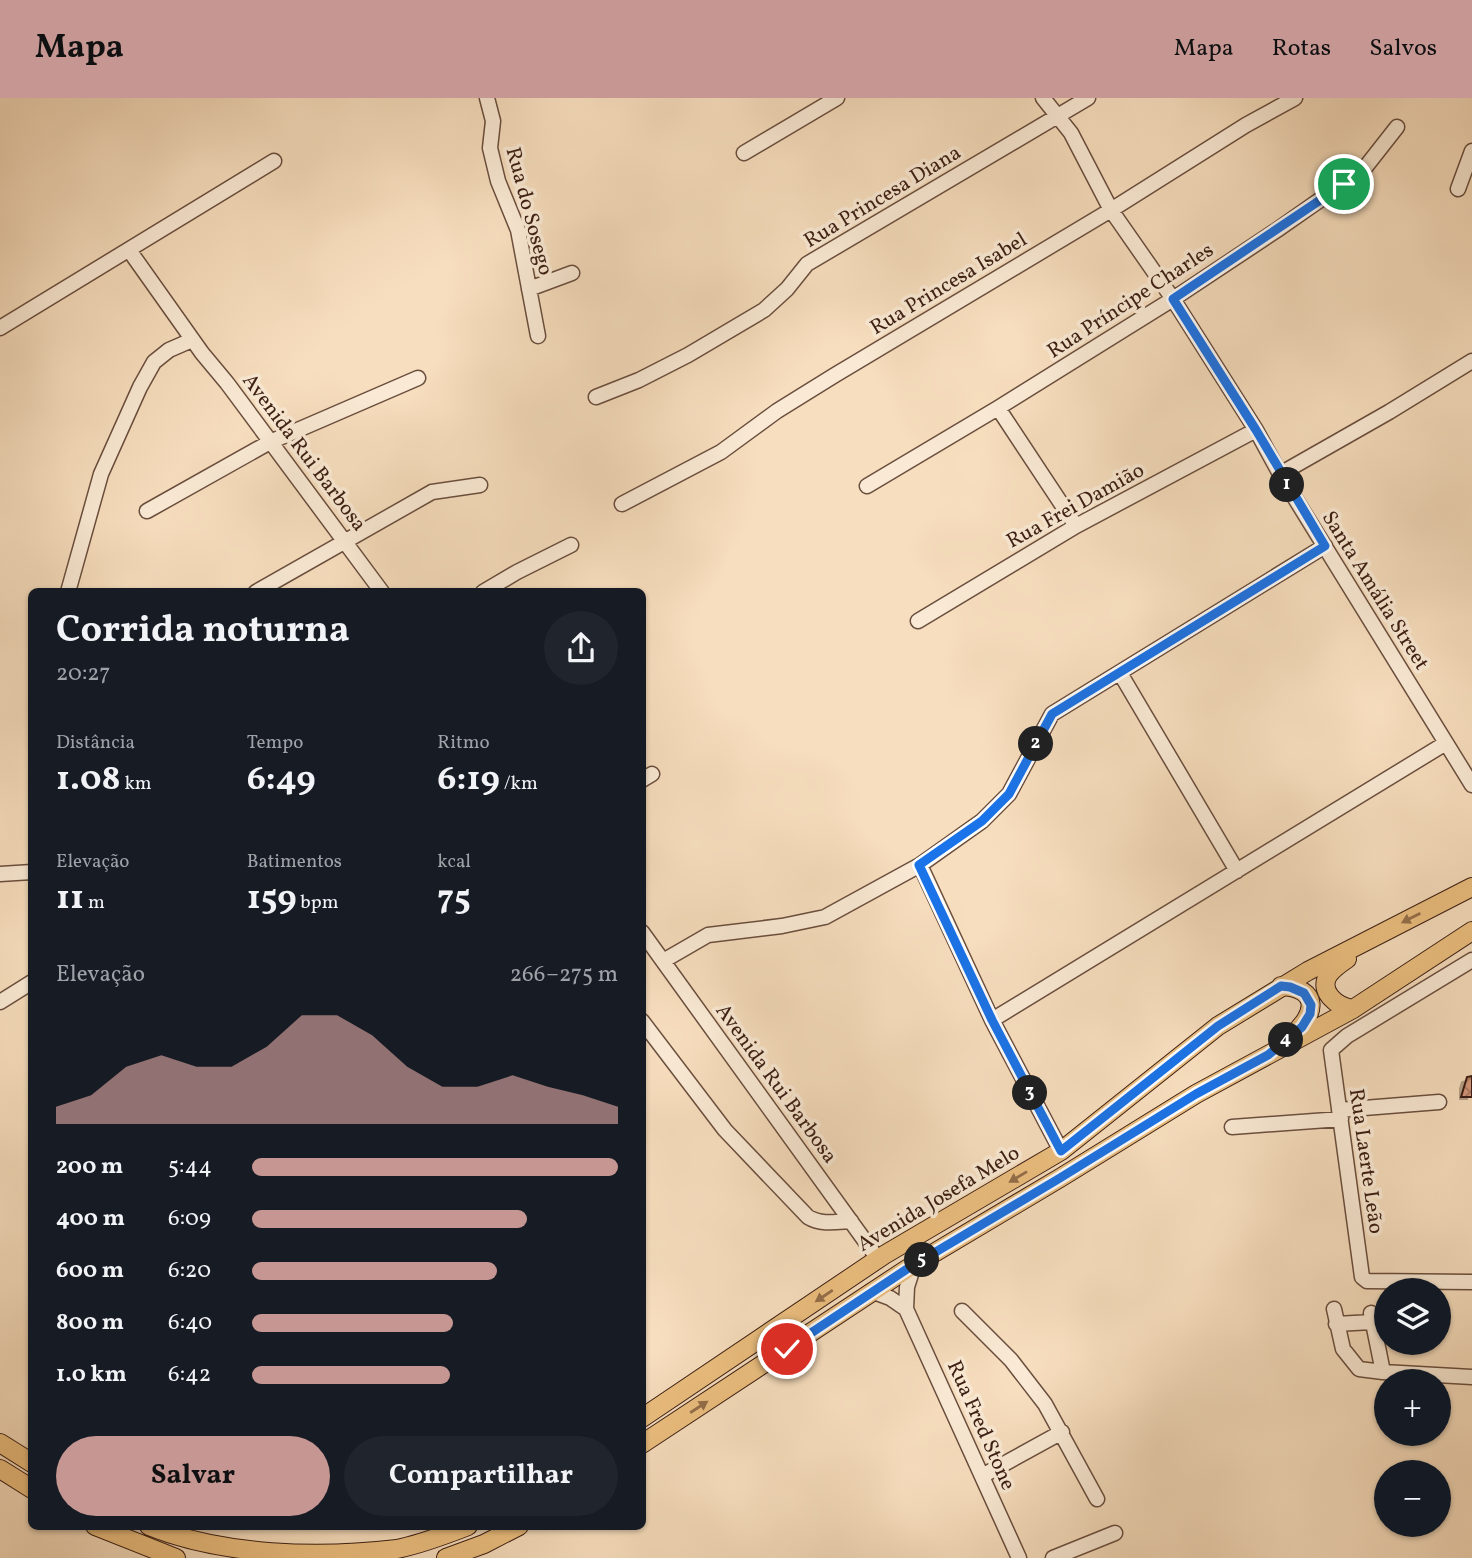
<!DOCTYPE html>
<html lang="pt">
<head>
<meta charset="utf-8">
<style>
  :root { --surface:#171b24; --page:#20242c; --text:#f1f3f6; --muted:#9ea1a6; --accent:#c59692 }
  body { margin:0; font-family:Vollkorn,serif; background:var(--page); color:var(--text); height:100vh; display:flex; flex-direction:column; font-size:26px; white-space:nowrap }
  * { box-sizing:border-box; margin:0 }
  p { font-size:23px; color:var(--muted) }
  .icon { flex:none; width:38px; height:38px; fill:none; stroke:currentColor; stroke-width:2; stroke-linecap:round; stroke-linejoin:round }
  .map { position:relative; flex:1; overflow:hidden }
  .drawer { position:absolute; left:28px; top:490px; width:618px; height:942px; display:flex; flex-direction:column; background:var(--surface); border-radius:10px; box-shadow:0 2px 5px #0004 }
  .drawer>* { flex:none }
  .tools { position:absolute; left:1374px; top:1180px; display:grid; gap:14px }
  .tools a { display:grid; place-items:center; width:77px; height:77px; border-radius:50%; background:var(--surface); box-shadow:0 2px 5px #0004; font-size:35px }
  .pin { position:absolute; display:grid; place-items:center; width:60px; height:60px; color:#fff; margin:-30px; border:4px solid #fff; border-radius:50%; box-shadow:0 2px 7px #0007 }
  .km { position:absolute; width:35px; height:35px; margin:-18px; border-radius:50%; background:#222; color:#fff; font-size:19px; line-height:35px; text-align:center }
  .round { display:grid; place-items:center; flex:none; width:74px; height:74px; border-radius:37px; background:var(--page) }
  .overview { display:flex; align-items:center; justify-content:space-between; height:119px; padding:0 28px }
  h1 { font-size:38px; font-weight:700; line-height:52px }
  .stats { display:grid; grid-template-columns:repeat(3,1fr); gap:10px; height:119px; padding:7px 28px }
  .stats div { display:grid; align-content:center }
  .stats b { font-size:35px; font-weight:700 }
  .stats small { font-size:19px; font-weight:400 }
  .stats p { font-size:19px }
  .chart { height:196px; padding:14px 28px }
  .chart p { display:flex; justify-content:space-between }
  .chart svg { width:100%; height:126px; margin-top:7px; fill:var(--accent); opacity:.7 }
  .button { display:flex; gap:14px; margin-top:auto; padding:14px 28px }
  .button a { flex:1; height:80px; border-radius:42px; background:var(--accent); color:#111; font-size:28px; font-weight:700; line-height:80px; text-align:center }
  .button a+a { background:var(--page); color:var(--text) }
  ul { padding:0 28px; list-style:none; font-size:23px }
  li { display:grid; grid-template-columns:112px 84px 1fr; align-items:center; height:52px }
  li i { height:18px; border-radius:9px; background:var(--accent) }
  header { display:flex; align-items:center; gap:42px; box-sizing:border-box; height:98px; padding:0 35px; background:var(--accent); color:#111 }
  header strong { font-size:33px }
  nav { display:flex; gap:38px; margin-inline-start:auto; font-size:24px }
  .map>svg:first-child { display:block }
  .building { fill:url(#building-cross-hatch); stroke:#3b1e13; stroke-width:2; filter:url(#shadow) }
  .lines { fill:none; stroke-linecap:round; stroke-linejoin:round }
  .minor-casing { stroke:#6a4e3e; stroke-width:17 }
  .major-casing { stroke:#3b1e13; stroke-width:20 }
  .minor { stroke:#faead5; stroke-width:14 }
  .major { stroke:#ecbf7f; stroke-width:18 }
  .oneway { fill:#946e49 }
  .route-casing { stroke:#fff; stroke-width:14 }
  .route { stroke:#1a73e8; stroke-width:9 }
  .labels { text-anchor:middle; stroke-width:7; stroke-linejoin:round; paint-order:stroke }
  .street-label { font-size:21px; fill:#3b1e13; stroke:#faead5 }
</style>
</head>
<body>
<header>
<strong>Mapa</strong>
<nav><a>Mapa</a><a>Rotas</a><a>Salvos</a></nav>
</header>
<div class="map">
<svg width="1472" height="1460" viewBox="0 0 1472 1460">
  <defs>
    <pattern id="building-cross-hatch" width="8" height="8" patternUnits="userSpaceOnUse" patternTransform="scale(1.75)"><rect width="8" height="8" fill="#d6997d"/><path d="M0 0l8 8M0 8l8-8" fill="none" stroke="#af7c65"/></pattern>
    <filter id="shadow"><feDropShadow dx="-5" dy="5" stdDeviation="0" flood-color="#0004"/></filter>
  </defs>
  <rect width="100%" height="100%" fill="#f7debe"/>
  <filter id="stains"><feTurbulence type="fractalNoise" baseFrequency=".00286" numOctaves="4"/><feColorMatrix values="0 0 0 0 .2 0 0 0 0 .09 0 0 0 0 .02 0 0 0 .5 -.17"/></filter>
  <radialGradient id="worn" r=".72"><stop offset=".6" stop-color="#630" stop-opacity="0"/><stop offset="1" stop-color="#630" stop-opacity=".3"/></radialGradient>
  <!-- building -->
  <path class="building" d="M1472,978V999H1461L1467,979Z"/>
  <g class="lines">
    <!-- minor casing -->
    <g class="minor-casing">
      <path id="minor" d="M487,0L493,23L490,50L498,83L518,132L538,238
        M1043,0L1071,35L1111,112L1173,201L1256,332L1280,376L1472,687
        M744,55L837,0
        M1458,91L1472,53
        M129,152L202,255L227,285L382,494
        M529,191L572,175
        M0,230L274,63
        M596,299L639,282L688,257L764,212L787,191L807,166L1088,0
        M998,310L1076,428
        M1280,376L1389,314L1472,263
        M867,388L998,310L1173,201L1277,132L1364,71L1397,29
        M622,406L721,354L777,313L835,277L1111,112L1246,27L1295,0
        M147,413L270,344L418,280
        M68,494L101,376L140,289L154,264L169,252L192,242
        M256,494L432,394L480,387
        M483,494L517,474L571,447
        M918,523L1076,428L1256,332
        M1120,575L1237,773
        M642,682L652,676
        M920,767L992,922L1061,1053
        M0,776L32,774
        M642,834L878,1161
        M1472,862L1347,938L1331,952L1362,1179L1367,1183L1472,1184
        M663,863L708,837L782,828L825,819L920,767L982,723L1009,696L1052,616L1325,448
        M0,904L32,884
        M992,922L1446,645
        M642,923L725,1032L808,1119C821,1127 836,1124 851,1123
        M1339,1012L1439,1004
        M1232,1029L1341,1021
        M914,1167L907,1189L906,1211L1019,1460
        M871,1193L890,1200L906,1211
        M1334,1211L1343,1251L1359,1271L1383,1274L1472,1279
        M962,1213L1011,1262L1045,1306L1097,1401
        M1371,1215L1383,1274
        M1336,1226L1372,1224
        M982,1378L1062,1334
        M1053,1460L1115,1435"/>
    </g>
    <!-- major casing -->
    <g class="major-casing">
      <path id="major" d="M1347,861C1341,865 1334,870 1329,876C1317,893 1337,909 1353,911
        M1281,888C1320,890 1317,916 1292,937
        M642,1320L884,1157L1061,1053L1218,928L1308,873L1472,789
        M0,1345L32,1365
        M642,1346L907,1171L1060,1080L1196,996L1353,911L1472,833
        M0,1371L32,1391
        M95,1428L176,1460
        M149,1428C223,1458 319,1460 397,1451C421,1446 445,1437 468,1428
        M446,1460L484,1446L519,1428"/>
    </g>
    <!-- minor -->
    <use href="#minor" class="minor"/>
    <!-- major -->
    <use href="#major" class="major"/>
  </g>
  <!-- one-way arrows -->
  <defs><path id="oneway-solid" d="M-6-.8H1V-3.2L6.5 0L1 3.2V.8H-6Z" transform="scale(1.75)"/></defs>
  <g class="oneway">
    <use href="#oneway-solid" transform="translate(1411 820) rotate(153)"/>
    <use href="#oneway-solid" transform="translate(1018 1079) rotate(149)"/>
    <use href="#oneway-solid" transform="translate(824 1198) rotate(146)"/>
    <use href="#oneway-solid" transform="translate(699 1309) rotate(-33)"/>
  </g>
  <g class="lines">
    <!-- route casing -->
    <g class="route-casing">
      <path id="route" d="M787,1251L907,1171L1060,1080L1196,996L1268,957L1302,929L1310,916L1311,907L1304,895L1290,889L1281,888L1218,928L1061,1053L992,922L919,767L982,723L1009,696L1052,616L1325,448L1256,332L1173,201L1344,86"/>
    </g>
    <!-- route -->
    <use href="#route" class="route"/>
  </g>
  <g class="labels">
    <!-- street labels -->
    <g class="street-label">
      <text transform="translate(882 98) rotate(-31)" y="7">Rua Princesa Diana</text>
      <text transform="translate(530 113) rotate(75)" y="7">Rua do Sosego</text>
      <text transform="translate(948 185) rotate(-31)" y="7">Rua Princesa Isabel</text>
      <text transform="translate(1130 202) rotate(-33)" y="7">Rua Príncipe Charles</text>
      <text transform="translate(305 354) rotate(53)" y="7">Avenida Rui Barbosa</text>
      <text transform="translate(1075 407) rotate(-29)" y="7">Rua Frei Damião</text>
      <text transform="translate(1376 492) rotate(58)" y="7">Santa Amália Street</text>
      <text transform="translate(777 985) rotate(54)" y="7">Avenida Rui Barbosa</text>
      <text transform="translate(1367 1063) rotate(82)" y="7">Rua Laerte Leão</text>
      <text transform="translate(938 1100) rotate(-31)" y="7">Avenida Josefa Melo</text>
      <text transform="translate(982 1327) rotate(66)" y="7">Rua Fred Stone</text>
    </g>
  </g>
  <rect width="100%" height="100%" filter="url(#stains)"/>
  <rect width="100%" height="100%" fill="url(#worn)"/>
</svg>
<div class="tools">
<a><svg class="icon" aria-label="layers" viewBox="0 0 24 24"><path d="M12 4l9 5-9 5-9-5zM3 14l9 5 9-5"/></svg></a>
<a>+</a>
<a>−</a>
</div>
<div class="pin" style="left:1344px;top:86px;background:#1e9e55"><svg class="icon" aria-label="arrive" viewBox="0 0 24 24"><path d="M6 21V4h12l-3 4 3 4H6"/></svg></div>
<div class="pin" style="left:787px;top:1251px;background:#d93025"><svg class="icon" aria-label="check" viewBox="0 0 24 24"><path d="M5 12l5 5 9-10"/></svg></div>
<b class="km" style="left:1287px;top:387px">1</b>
<b class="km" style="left:1036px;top:646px">2</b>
<b class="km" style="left:1030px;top:995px">3</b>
<b class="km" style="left:1286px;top:942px">4</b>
<b class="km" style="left:922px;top:1162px">5</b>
<section class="drawer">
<div class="overview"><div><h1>Corrida noturna</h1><p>20:27</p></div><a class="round"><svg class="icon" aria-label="share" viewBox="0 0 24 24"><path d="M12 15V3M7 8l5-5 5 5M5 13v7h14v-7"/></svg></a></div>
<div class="stats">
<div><p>Distância</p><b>1.08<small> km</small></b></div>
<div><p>Tempo</p><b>6:49</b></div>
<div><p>Ritmo</p><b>6:19<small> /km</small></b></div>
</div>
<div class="stats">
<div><p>Elevação</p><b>11<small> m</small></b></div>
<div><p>Batimentos</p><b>159<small> bpm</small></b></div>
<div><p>kcal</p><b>75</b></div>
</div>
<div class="chart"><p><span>Elevação</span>266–275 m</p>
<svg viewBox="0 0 160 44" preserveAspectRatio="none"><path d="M0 44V38L10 34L20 24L30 20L40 24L50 24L60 17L70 6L80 6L90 13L100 24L110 31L120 31L130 27L140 31L150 34L160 38V44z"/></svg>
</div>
<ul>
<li><b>200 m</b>5:44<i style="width:100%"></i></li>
<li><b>400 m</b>6:09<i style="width:75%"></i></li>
<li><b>600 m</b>6:20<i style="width:67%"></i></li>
<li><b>800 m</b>6:40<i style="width:55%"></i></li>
<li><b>1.0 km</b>6:42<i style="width:54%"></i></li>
</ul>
<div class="button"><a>Salvar</a><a>Compartilhar</a></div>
</section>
</div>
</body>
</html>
